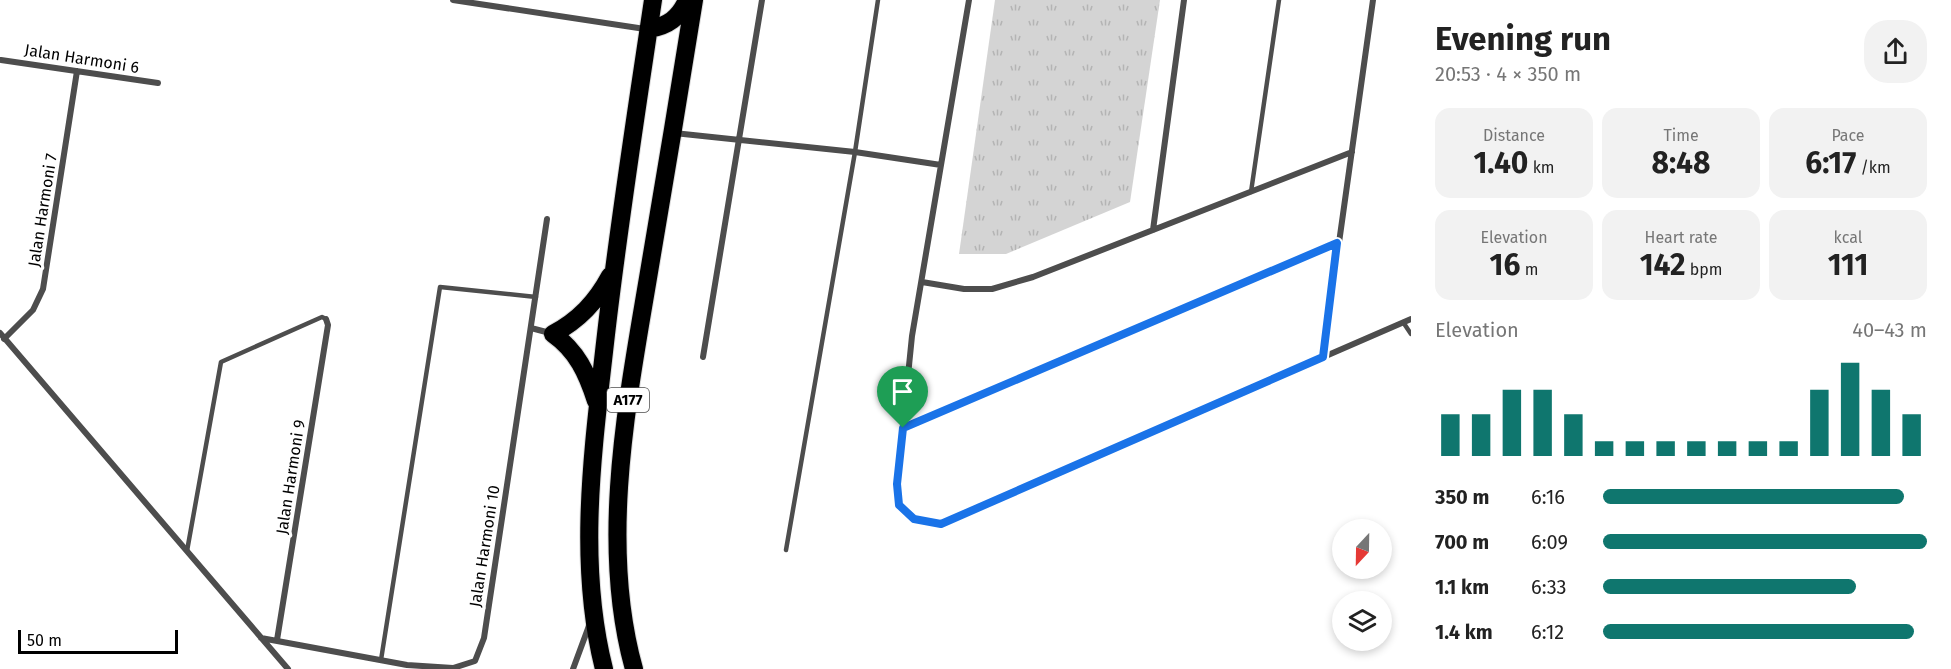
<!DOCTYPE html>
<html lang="en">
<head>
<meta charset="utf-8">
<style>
  :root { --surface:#fff; --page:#f2f2f2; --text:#222; --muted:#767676; --accent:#0f766e }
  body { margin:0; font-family:"Fira Sans",sans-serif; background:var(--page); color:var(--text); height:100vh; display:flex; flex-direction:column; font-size:22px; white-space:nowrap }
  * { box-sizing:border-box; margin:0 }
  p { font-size:20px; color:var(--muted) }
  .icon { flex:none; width:33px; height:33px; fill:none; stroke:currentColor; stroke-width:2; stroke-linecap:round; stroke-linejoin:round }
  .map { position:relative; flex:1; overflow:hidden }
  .panel { display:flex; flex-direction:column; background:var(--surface); width:540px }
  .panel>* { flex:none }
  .needle { width:39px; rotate:202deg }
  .tools { position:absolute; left:1332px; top:519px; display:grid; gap:12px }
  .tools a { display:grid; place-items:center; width:60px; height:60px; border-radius:50%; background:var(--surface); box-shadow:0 3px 9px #0003; font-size:30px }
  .scale { position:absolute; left:18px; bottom:15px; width:160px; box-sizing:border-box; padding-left:6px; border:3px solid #000; border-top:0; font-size:16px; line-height:21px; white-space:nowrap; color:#000; -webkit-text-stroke:4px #fff; paint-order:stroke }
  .pin { position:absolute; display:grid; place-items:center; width:51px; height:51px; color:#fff; margin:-62px -26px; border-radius:50% 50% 50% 0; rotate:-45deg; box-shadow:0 0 6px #0007 }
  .pin .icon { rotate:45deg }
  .round { display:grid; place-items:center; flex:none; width:63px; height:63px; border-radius:24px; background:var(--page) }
  .head { display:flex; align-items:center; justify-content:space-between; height:102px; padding:0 24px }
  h1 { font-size:33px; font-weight:700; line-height:45px }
  .figures { display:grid; grid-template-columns:repeat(3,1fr); gap:9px; height:102px; padding:6px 24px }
  .figures div { display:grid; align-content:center; border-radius:15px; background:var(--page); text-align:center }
  .figures b { font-size:30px; font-weight:700 }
  .figures small { font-size:16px; font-weight:400 }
  .figures p { font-size:16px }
  .chart { height:168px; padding:12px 24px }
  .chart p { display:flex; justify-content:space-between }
  .chart svg { width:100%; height:108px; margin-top:6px; stroke:var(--accent); stroke-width:6 }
  ul { padding:0 24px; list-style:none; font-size:20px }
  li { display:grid; grid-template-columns:96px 72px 1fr; align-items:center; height:45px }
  li i { height:15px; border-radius:8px; background:var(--accent) }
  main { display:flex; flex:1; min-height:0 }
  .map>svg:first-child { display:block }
  .grass { fill:url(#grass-tufts) }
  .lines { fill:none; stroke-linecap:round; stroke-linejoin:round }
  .highway-casing { stroke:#dbdbdb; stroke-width:20 }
  .lane { stroke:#4d4d4d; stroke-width:4.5 }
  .street { stroke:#4d4d4d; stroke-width:6 }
  .highway { stroke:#000; stroke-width:18 }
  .route-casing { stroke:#fff; stroke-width:12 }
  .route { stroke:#1a73e8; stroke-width:8 }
  .labels { text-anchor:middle; stroke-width:6; stroke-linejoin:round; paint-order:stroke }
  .shield { fill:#fff; stroke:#4c4c4c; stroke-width:1.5 }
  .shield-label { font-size:15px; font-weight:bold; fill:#000 }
  .street-label { font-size:16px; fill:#000; stroke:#fff }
</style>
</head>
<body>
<main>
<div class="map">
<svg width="1411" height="669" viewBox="0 0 1411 669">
  <defs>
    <pattern id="grass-tufts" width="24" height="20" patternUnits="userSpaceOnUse" patternTransform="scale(1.5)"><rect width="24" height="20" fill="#d4d4d4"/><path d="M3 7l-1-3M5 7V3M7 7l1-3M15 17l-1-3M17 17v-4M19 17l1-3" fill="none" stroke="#b4b4b4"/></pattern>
  </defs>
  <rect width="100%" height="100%" fill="#fff"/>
  <!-- grass -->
  <path class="grass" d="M995,0H1160L1130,202L1006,254H959Z"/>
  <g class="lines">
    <!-- highway casing -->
    <g class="highway-casing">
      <path id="highway" d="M649,29C668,26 679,18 687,0
        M596,401C587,373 577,351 553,334C579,320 596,302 610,276
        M604,669C577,562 593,450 605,343C618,228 636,114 653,0
        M634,669C599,544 627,403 648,278C664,185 679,93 694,0"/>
    </g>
    <!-- lane -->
    <path class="lane" d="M1251,192L1279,0
      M1403,322L1411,334
      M903,428L1337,243
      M786,550L855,152L878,0
      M187,551L221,362L322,317L326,319
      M381,660L440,287L536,297"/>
    <!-- street -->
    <path class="street" d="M453,0L645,29
      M969,0L912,336L897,484L899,505L914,518L941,523L1411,319
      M1,60L158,83
      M674,133L855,152L941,165
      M1153,230L1184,0
      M922,282L964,289H992L1033,277L1352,152
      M531,328L550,333
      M0,333L288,669
      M4,339L33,310L43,289L77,71
      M703,357L762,0
      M1323,357L1373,0
      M261,638L407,665L453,668L475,661L484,638L547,219
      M277,640L328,325L326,319
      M573,669L590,623"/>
    <!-- highway -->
    <use href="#highway" class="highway"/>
  </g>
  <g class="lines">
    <!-- route casing -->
    <g class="route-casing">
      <path id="route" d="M1337,243L1323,357L941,524L914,519L899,505L897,484L903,428Z"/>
    </g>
    <!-- route -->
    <use href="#route" class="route"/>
  </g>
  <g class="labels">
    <!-- shield labels -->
    <rect class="shield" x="607" y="388" width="42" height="24" rx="4.5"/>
    <g class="shield-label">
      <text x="628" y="405">A177</text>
    </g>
    <!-- street labels -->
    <g class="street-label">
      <text transform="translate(82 58) rotate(9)" y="6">Jalan Harmoni 6</text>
      <text transform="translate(42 210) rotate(-81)" y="6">Jalan Harmoni 7</text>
      <text transform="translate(290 477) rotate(-81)" y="6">Jalan Harmoni 9</text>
      <text transform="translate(484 546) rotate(-81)" y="6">Jalan Harmoni 10</text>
    </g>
  </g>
</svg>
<div class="tools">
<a><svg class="needle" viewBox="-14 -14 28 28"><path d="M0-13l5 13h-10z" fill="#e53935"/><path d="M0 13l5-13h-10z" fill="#767676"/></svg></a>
<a><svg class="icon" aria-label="layers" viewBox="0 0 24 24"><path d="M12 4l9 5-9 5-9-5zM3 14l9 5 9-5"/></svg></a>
</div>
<div class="scale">50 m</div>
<div class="pin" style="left:903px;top:428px;background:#1e9e55"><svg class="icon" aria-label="arrive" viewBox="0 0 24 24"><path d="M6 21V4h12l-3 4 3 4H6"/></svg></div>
</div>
<section class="panel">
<div class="head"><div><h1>Evening run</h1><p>20:53 · 4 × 350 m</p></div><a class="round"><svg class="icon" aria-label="share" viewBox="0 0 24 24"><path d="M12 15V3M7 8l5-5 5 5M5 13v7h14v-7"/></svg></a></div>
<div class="figures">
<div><p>Distance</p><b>1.40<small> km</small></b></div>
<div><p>Time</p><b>8:48</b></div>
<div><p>Pace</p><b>6:17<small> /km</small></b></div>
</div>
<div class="figures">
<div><p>Elevation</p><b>16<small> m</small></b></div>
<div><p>Heart rate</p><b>142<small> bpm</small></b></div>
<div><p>kcal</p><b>111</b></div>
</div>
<div class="chart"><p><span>Elevation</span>40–43 m</p>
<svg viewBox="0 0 160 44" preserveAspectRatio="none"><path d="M5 44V27M15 44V27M25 44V17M35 44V17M45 44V27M55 44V38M65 44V38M75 44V38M85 44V38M95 44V38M105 44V38M115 44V38M125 44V17M135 44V6M145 44V17M155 44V27"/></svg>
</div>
<ul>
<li><b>350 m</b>6:16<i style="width:93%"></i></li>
<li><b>700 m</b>6:09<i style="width:100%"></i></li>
<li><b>1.1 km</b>6:33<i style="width:78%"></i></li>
<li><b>1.4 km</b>6:12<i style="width:96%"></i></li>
</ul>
</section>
</main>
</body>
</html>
